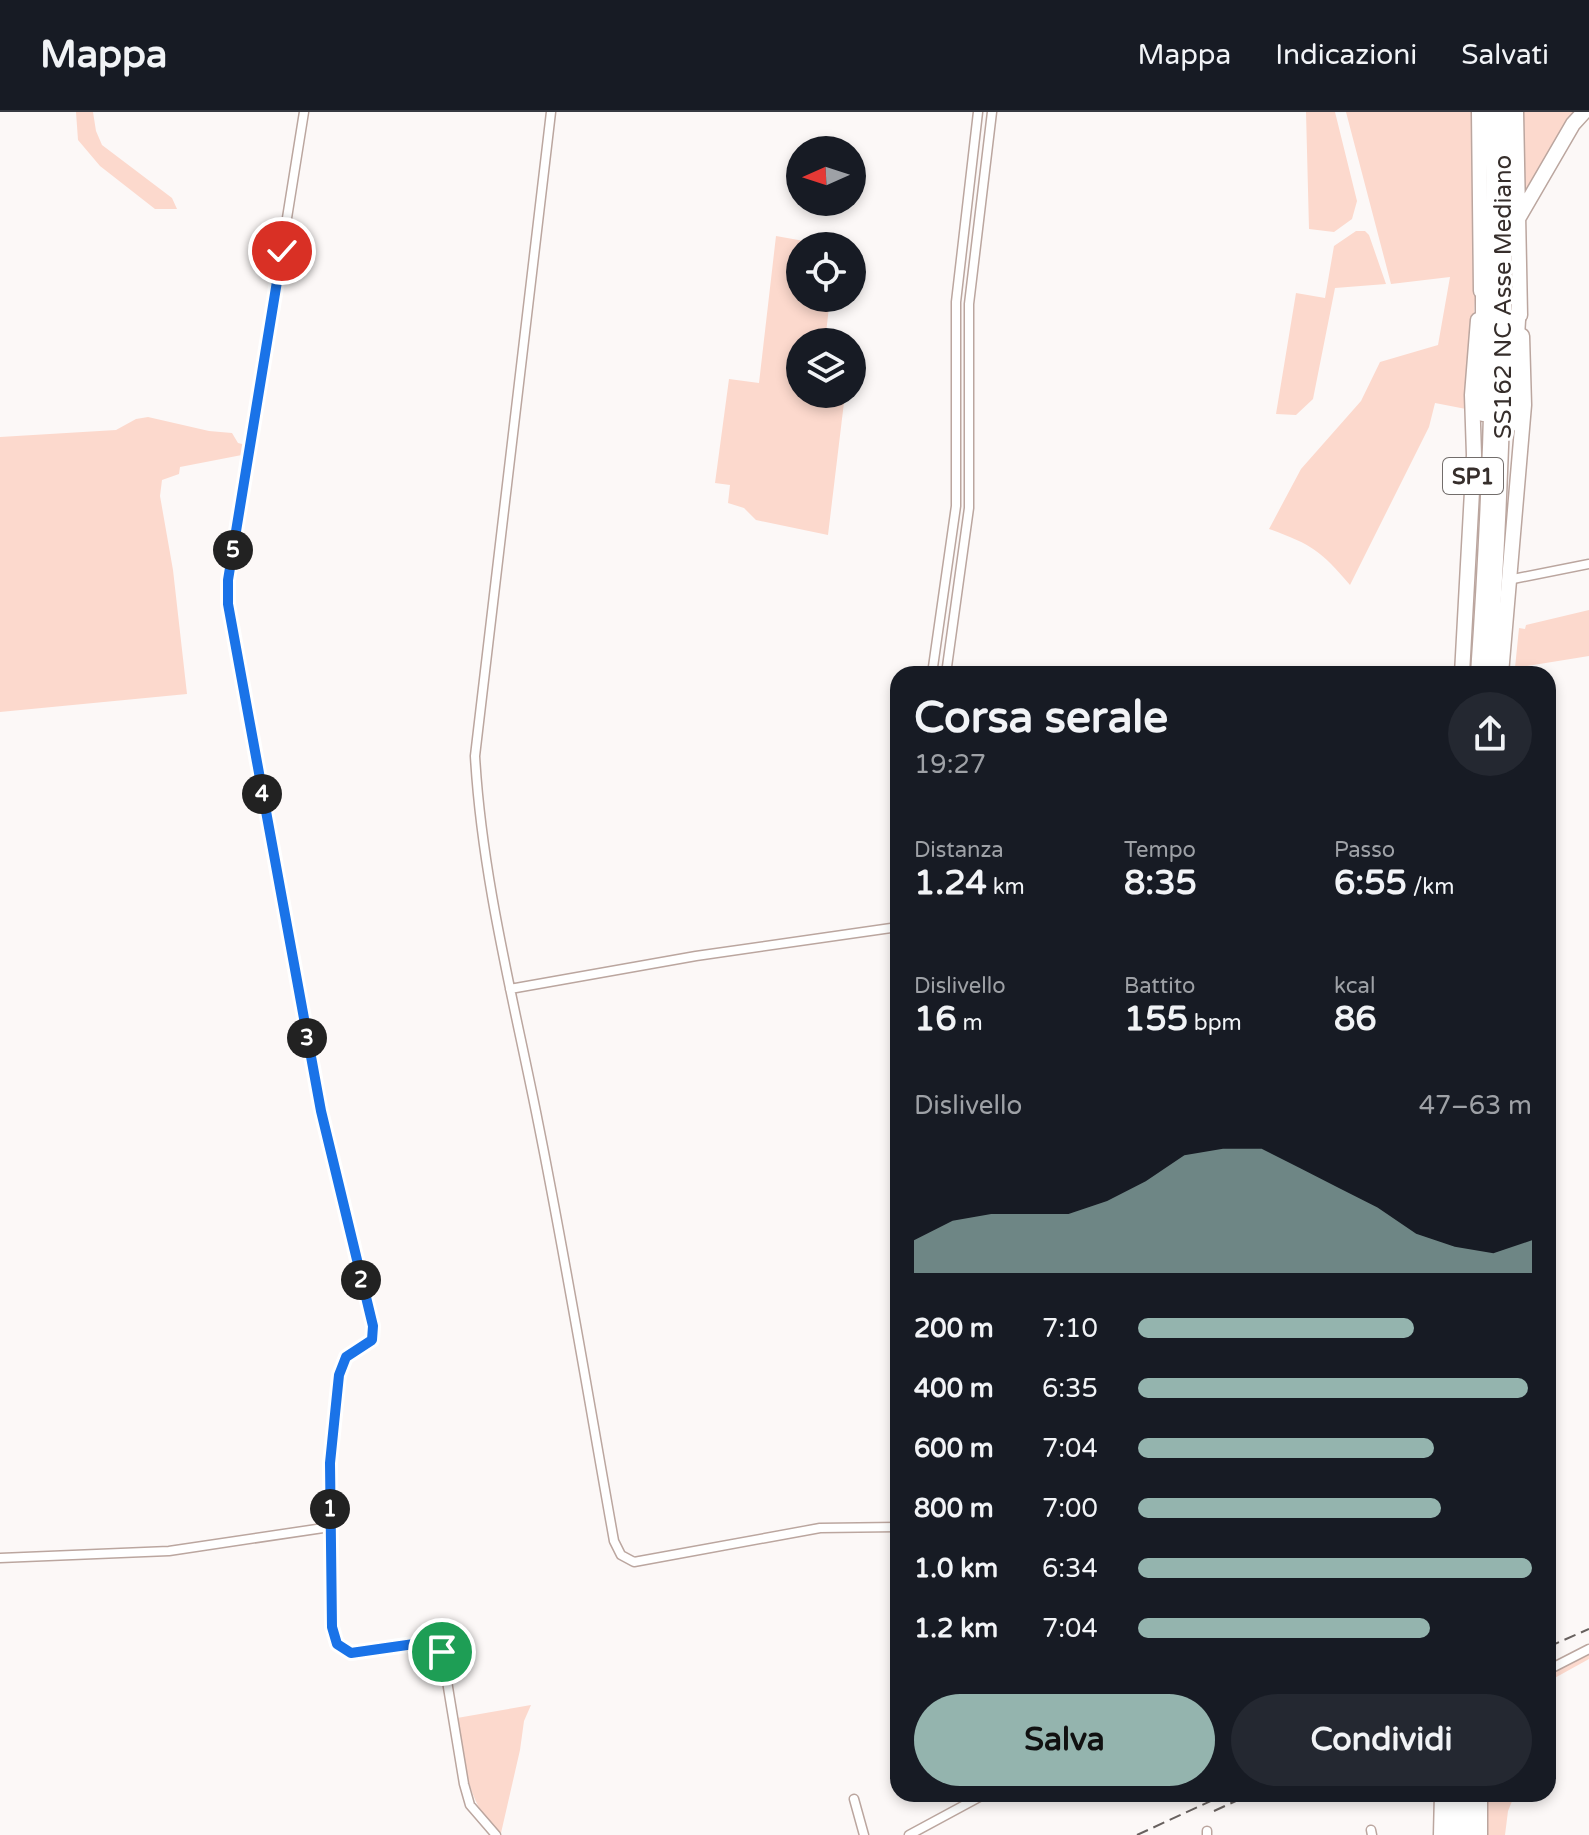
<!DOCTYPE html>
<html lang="it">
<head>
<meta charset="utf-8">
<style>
  :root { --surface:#171b24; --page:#242831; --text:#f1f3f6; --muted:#9ea1a6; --line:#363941; --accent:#94b4ae }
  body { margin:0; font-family:"Varela Round",sans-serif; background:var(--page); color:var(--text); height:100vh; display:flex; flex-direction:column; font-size:30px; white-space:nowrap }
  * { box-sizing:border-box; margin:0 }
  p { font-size:26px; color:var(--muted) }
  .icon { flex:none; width:44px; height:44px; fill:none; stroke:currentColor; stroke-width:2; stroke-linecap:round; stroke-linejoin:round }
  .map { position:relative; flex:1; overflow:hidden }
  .panel { position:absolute; left:890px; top:554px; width:666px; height:1136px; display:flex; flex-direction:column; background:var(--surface); border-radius:24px; box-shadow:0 4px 12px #0003 }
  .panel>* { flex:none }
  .needle { width:52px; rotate:267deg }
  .fabs { position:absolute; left:786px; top:24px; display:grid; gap:16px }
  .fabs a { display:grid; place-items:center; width:80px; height:80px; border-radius:50%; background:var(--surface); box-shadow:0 4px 12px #0003; font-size:40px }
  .pin { position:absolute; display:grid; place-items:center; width:68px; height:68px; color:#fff; margin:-34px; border:4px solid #fff; border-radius:50%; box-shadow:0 2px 8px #0007 }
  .km { position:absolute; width:40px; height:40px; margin:-20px; border-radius:50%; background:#222; color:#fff; font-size:22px; line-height:40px; text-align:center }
  .round { display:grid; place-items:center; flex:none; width:84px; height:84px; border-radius:42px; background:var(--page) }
  .summary { display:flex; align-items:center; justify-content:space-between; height:136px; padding:0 24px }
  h1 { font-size:44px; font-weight:700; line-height:60px }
  .stats { display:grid; grid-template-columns:repeat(3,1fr); gap:12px; height:136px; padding:8px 24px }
  .stats div { display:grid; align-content:center }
  .stats b { font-size:34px; font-weight:700 }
  .stats small { font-size:22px; font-weight:400 }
  .stats p { font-size:22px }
  .chart { height:224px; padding:16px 24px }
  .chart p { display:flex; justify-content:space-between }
  .chart svg { width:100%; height:144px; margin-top:8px; fill:var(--accent); opacity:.7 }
  .button { display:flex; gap:16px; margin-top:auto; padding:16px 24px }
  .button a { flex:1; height:92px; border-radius:48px; background:var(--accent); color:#111; font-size:32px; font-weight:700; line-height:92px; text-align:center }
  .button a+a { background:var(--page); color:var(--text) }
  ul { padding:0 24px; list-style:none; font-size:26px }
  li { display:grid; grid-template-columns:128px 96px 1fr; align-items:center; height:60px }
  li i { height:20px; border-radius:10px; background:var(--accent) }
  header { display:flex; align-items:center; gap:48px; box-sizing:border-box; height:112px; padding:0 40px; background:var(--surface); border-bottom:2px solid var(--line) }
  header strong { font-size:38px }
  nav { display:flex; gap:44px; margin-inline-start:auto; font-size:28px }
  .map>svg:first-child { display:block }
  .green { fill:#fcd9cd }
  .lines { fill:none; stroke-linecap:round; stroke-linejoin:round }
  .minor-casing { stroke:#bba69f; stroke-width:11 }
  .primary-casing { stroke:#bba69f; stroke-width:17 }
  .trunk-casing { stroke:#bba69f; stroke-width:17 }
  .minor { stroke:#fff; stroke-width:8 }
  .primary { stroke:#fff; stroke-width:14 }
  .trunk { stroke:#fff; stroke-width:14 }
  .rail { stroke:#68615f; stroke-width:2; stroke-dasharray:12 6; stroke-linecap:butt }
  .route-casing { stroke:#fff; stroke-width:16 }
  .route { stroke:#1a73e8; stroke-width:10 }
  .labels { text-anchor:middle; stroke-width:6; stroke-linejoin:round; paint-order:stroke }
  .shield { fill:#fff; stroke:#726d6b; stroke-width:2 }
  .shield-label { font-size:22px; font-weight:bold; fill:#362e2b }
  .street-label { font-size:24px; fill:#362e2b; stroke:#fff }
</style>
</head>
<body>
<header>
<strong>Mappa</strong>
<nav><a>Mappa</a><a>Indicazioni</a><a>Salvati</a></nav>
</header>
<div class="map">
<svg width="1589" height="1723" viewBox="0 0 1589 1723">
  <rect width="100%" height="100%" fill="#fcf8f7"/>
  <!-- green -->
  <path class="green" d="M76,0H93L96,19L102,33L172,86L177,97H155L100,54L78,28Z
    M1306,0H1335L1357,89L1352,107L1334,120L1309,117Z
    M1346,0H1475L1478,152L1466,297L1435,291L1429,315L1350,473C1320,438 1312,433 1269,417L1301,357L1361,289L1380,250L1438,233L1450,165L1391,172Z
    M1521,0H1578L1525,84Z
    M1356,119H1365L1369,123L1386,172L1335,176L1313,287L1296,303L1276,302L1296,181L1325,186L1334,134Z
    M776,124L832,134H800V186H830L825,230H800V282H845L828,423L756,408L744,396L728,391L730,373L715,371L729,267L759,271Z
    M148,305L209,319L232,321L238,331L246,333L247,342L180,355L179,362L162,368L160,384L173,458L187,582L0,600V325L116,318L136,307Z
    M1589,498V544L1515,556L1519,516L1525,517L1526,513Z
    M1589,1538V1547L1551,1568L1548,1573V1561Z
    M531,1593L524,1609L520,1638L501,1721C465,1694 465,1647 457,1606Z
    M1487,1682H1515L1508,1699L1505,1723H1483Z"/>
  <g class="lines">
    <!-- minor casing -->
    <g class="minor-casing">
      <path id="minor" d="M304,0L227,480L321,999L373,1214L372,1228L346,1245L339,1263L330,1351L332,1515L337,1532L351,1541L428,1530L438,1534L443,1545L464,1672L470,1693L496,1723
        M551,0L475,644C482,767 514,889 538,1010C566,1149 589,1289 614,1429L621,1443L634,1450L820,1416L898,1415
        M1508,468L1589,452
        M932,562L956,394V190L978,0
        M946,562L969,396V192L992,0
        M510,877L696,844L898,815
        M0,1446L169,1439L330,1415
        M1548,1558L1589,1537
        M854,1687L864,1723
        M1371,1718L1372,1723
        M1207,1719V1723
        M909,1723L985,1682"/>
    </g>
    <!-- primary casing -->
    <g class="primary-casing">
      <path id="primary" d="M1479,0L1481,179
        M1516,0L1520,203
        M1519,105L1573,12L1584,0
        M1462,562L1474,343L1472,283L1478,208
        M1501,562L1524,293L1522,224
        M1441,1723L1442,1682
        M1480,1723V1682"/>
    </g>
    <!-- trunk casing -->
    <g class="trunk-casing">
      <path id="trunk" d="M1483,167V302
        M1509,314L1513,292L1519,191
        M1478,562C1491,375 1497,188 1492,0
        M1489,562C1502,375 1508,188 1503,0
        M1454,1723V1682
        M1467,1723V1682"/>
    </g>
    <!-- minor -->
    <use href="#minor" class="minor"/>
    <!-- primary -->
    <use href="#primary" class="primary"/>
    <!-- trunk -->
    <use href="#trunk" class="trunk"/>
    <!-- rail -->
    <path class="rail" d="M1548,1535L1589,1517
      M1214,1699L1251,1682
      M1137,1723L1226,1682"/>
  </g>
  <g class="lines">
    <!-- route casing -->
    <g class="route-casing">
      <path id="route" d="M282,139L228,468V492L321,999L373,1214L372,1228L346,1245L339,1263L330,1351L332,1515L337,1532L351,1541L428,1530L438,1534L442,1540"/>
    </g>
    <!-- route -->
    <use href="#route" class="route"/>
  </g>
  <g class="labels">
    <!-- shield labels -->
    <rect class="shield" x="1443" y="346" width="60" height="36" rx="6"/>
    <g class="shield-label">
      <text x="1473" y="372">SP1</text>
    </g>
    <!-- street labels -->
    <g class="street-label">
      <text transform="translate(1503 185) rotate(-90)" y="8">SS162 NC Asse Mediano</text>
    </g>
  </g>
</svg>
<div class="fabs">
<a><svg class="needle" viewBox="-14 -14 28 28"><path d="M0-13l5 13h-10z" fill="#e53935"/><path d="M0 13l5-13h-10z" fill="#9ea1a6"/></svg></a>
<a><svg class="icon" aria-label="locate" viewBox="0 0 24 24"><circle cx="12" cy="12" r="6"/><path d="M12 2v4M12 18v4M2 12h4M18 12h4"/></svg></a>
<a><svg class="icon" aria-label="layers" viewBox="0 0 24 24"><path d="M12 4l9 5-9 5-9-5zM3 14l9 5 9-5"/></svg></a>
</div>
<div class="pin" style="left:442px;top:1540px;background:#1e9e55"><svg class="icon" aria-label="arrive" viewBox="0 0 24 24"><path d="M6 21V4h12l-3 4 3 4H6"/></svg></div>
<div class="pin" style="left:282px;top:139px;background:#d93025"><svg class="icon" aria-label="check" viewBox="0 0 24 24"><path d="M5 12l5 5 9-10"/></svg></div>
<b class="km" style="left:330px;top:1397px">1</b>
<b class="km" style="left:361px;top:1168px">2</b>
<b class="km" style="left:307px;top:926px">3</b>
<b class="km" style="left:262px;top:682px">4</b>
<b class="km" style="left:233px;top:438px">5</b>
<section class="panel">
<div class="summary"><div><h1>Corsa serale</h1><p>19:27</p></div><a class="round"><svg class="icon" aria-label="share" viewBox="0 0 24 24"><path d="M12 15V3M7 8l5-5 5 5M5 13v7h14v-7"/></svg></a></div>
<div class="stats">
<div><p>Distanza</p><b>1.24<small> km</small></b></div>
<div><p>Tempo</p><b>8:35</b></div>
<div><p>Passo</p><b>6:55<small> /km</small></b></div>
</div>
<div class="stats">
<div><p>Dislivello</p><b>16<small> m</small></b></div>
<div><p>Battito</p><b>155<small> bpm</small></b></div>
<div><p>kcal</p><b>86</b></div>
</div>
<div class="chart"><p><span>Dislivello</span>47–63 m</p>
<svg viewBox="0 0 160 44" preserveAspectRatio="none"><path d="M0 44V34L10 28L20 26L30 26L40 26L50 22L60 16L70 8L80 6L90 6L100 12L110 18L120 24L130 32L140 36L150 38L160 34V44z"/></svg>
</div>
<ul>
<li><b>200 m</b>7:10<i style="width:70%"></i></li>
<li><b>400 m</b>6:35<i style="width:99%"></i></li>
<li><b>600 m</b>7:04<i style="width:75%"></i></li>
<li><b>800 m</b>7:00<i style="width:77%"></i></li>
<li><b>1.0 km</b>6:34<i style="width:100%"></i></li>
<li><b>1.2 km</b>7:04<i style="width:74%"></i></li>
</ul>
<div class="button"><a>Salva</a><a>Condividi</a></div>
</section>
</div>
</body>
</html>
